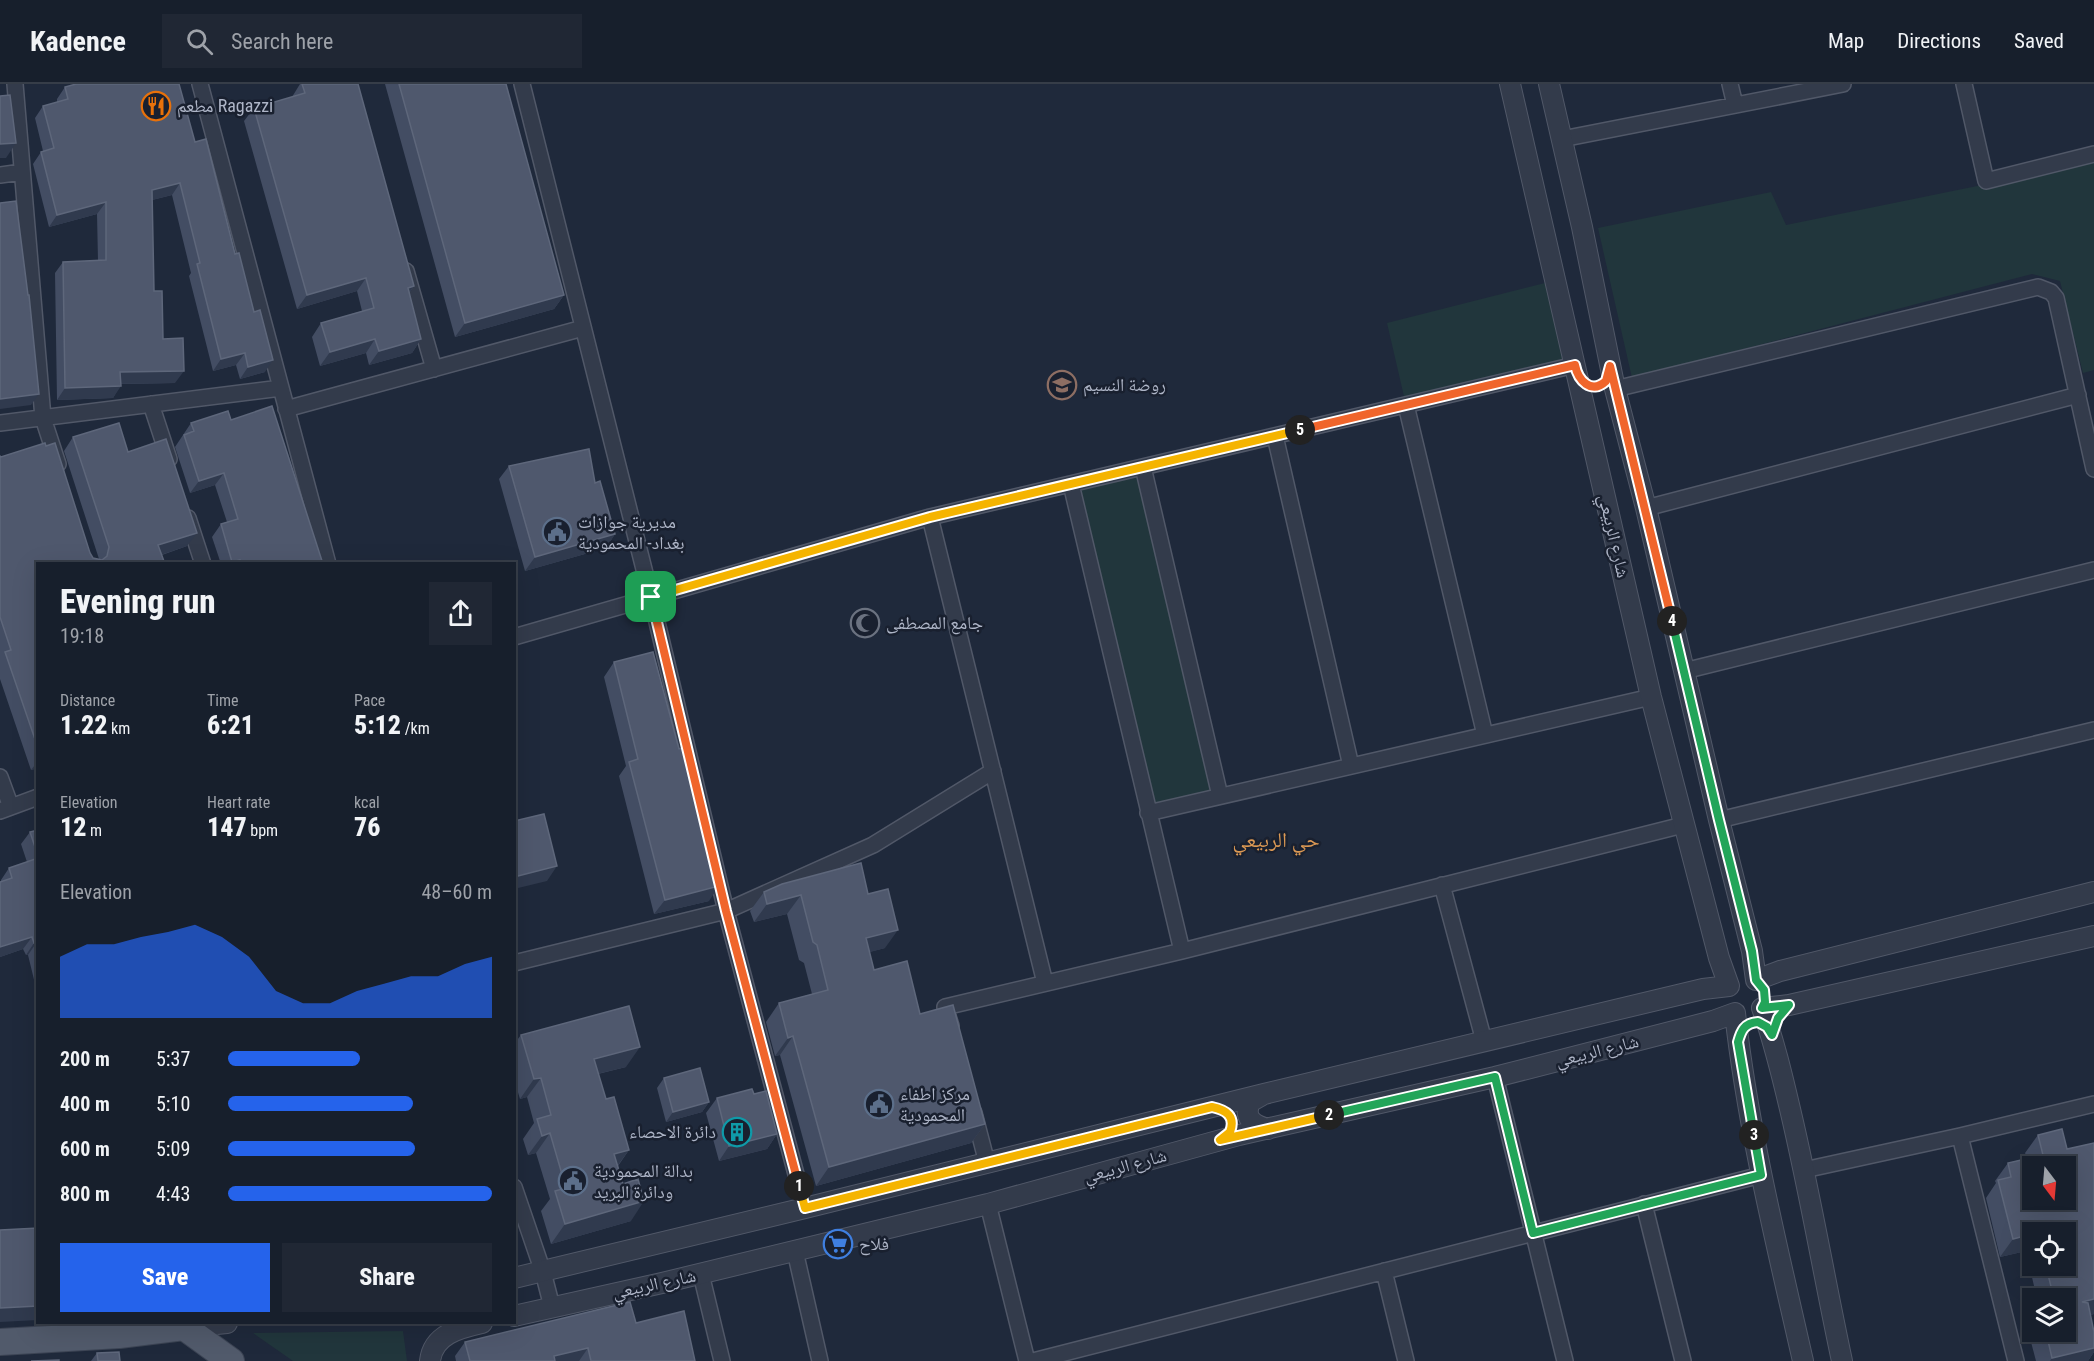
<!DOCTYPE html>
<html lang="en">
<head>
<meta charset="utf-8">
<style>
  :root { --surface:#171f2c; --page:#202734; --text:#f1f3f6; --muted:#9ea2a9; --line:#363d48; --accent:#2563eb }
  body { margin:0; font-family:"Roboto Condensed","Noto Naskh Arabic",sans-serif; background:var(--page); color:var(--text); height:100vh; display:flex; flex-direction:column; font-size:22px; white-space:nowrap }
  * { box-sizing:border-box; margin:0 }
  p { font-size:20px; color:var(--muted) }
  .icon { flex:none; width:33px; height:33px; fill:none; stroke:currentColor; stroke-width:2; stroke-linecap:round; stroke-linejoin:round }
  .map { position:relative; flex:1; overflow:hidden }
  .details { position:absolute; left:36px; top:478px; width:480px; height:762px; display:flex; flex-direction:column; background:var(--surface); border-radius:0px; box-shadow:0 6px 24px #0002,0 0 0 2px var(--line) }
  .details>* { flex:none }
  .needle { width:39px; rotate:164deg }
  .tools { position:absolute; left:2022px; top:1072px; display:grid; gap:12px }
  .tools a { display:grid; place-items:center; width:54px; height:54px; border-radius:0px; background:var(--surface); box-shadow:0 6px 24px #0002,0 0 0 2px var(--line); font-size:30px }
  .pin { position:absolute; display:grid; place-items:center; width:51px; height:51px; color:#fff; margin:-26px; border-radius:12px; box-shadow:0 3px 9px #0006 }
  .km { position:absolute; width:30px; height:30px; margin:-15px; border-radius:50%; background:#222; color:#fff; font-size:16px; line-height:30px; text-align:center }
  .round { display:grid; place-items:center; flex:none; width:63px; height:63px; border-radius:0px; background:var(--page) }
  .head { display:flex; align-items:center; justify-content:space-between; height:102px; padding:0 24px }
  h1 { font-size:33px; font-weight:800; line-height:45px }
  .figures { display:grid; grid-template-columns:repeat(3,1fr); gap:9px; height:102px; padding:6px 24px }
  .figures div { display:grid; align-content:center }
  .figures b { font-size:26px; font-weight:800 }
  .figures small { font-size:16px; font-weight:400 }
  .figures p { font-size:16px }
  .chart { height:168px; padding:12px 24px }
  .chart p { display:flex; justify-content:space-between }
  .chart svg { width:100%; height:108px; margin-top:6px; fill:var(--accent); opacity:.7 }
  .cta { display:flex; gap:12px; margin-top:auto; padding:12px 24px }
  .cta a { flex:1; height:69px; border-radius:0px; background:var(--accent); color:#fff; font-size:24px; font-weight:800; line-height:69px; text-align:center }
  .cta a+a { background:var(--page); color:var(--text) }
  ul { padding:0 24px; list-style:none; font-size:20px }
  li { display:grid; grid-template-columns:96px 72px 1fr; align-items:center; height:45px }
  li i { height:15px; border-radius:8px; background:var(--accent) }
  header { display:flex; align-items:center; gap:36px; box-sizing:border-box; height:84px; padding:0 30px; background:var(--surface); border-bottom:2px solid var(--line) }
  header strong { font-size:28px }
  nav { display:flex; gap:33px; margin-inline-start:auto; font-size:21px }
  .search { width:420px; height:54px; background:var(--page); display:flex; align-items:center; gap:15px; box-sizing:border-box; padding:0 21px; border-radius:0px; color:var(--muted); font-size:22px }
  .map>svg:first-child { display:block }
  .green { fill:#21363c }
  .lines { fill:none; stroke-linecap:round; stroke-linejoin:round }
  .minor-casing { stroke:#515868; stroke-width:18 }
  .tertiary-casing { stroke:#515868; stroke-width:22 }
  .primary-casing { stroke:#3c4454; stroke-width:28 }
  .minor { stroke:#333b4b; stroke-width:15 }
  .tertiary { stroke:#333b4b; stroke-width:20 }
  .primary { stroke:#515a6b; stroke-width:26 }
  .wall { fill:#434d63; fill-rule:evenodd }
  .shaded-wall { fill:#303a4e }
  .building { fill:#4f586d; stroke:#5e677b; stroke-width:1.5; fill-rule:evenodd }
  .split-1-casing { stroke:#fff; stroke-width:12 }
  .split-2-casing { stroke:#fff; stroke-width:12 }
  .split-3-casing { stroke:#fff; stroke-width:12 }
  .split-4-casing { stroke:#fff; stroke-width:12 }
  .split-5-casing { stroke:#fff; stroke-width:12 }
  .split-6-casing { stroke:#fff; stroke-width:12 }
  .split-1 { stroke:#f0652b; stroke-width:8 }
  .split-2 { stroke:#f5b400; stroke-width:8 }
  .split-3 { stroke:#22a559; stroke-width:8 }
  .split-4 { stroke:#22a559; stroke-width:8 }
  .split-5 { stroke:#f0652b; stroke-width:8 }
  .split-6 { stroke:#f5b400; stroke-width:8 }
  .labels { text-anchor:middle; stroke-width:5; stroke-linejoin:round; paint-order:stroke }
  .poi-label { font-size:18px; fill:#aeb5c7; stroke:#19202f; text-anchor:start }
  .street-label { font-size:18px; fill:#aeb5c7; stroke:#19202f }
  .quarter-label { font-size:21px; fill:#dc9954; stroke:#19202f }
</style>
</head>
<body>
<header>
<strong>Kadence</strong>
<div class="search"><svg class="icon" aria-label="search" viewBox="0 0 24 24"><circle cx="10" cy="10" r="6"/><path d="M15 15l6 6"/></svg>Search here</div>
<nav><a>Map</a><a>Directions</a><a>Saved</a></nav>
</header>
<div class="map">
<svg width="2094" height="1277" viewBox="0 0 2094 1277">
  <rect width="100%" height="100%" fill="#1f293b"/>
  <!-- green -->
  <path class="green" d="M2094,74V286L2083,289L2060,197L2032,190L1632,294L1598,144L1771,108L1786,141L1992,99Z
    M1549,198L1575,281L1406,321L1387,239Z
    M1143,383L1220,712L1148,729L1071,400Z
    M403,1247L407,1277H293L253,1249Z"/>
  <g class="lines">
    <!-- minor casing -->
    <g class="minor-casing">
      <path id="minor" d="M15,0L43,334L58,380
        M200,0L328,480
        M522,0L651,513L726,827L805,1124
        M1730,0L1735,21
        M1964,0L1986,97L2094,70
        M1562,55L1843,0
        M0,91L22,88
        M406,187L434,285
        M1615,305L2038,203L2051,208L2056,214L2094,385
        M151,320L169,375
        M1406,321L1485,651
        M286,325L583,244
        M0,339L281,304
        M1275,352L1351,682
        M1143,383L1220,712
        M1071,400L1182,867
        M1646,424L2078,311
        M930,433L1045,899
        M188,434L203,480
        M514,553L930,433L1575,281
        M1684,587L2094,486
        M0,693L11,723
        M0,727L38,713
        M1148,729L1651,613
        M1719,736L2094,646
        M1442,801L1484,957
        M514,879L726,827L873,761L993,687
        M951,942L945,923L1182,867L1683,741
        M1495,993L1565,1277
        M974,1029L987,1079
        M1960,1052L2016,1277
        M1804,1086L1960,1052L2094,1020
        M514,1103L543,1188L552,1223
        M988,1120L1027,1277
        M1644,1120L1683,1277
        M795,1167L820,1277
        M1384,1187L1406,1277
        M701,1190L722,1277
        M1033,1277L1761,1091"/>
    </g>
    <!-- tertiary casing -->
    <g class="tertiary-casing">
      <path id="tertiary" d="M1549,0L1582,143L1615,305L1646,424L1719,736L1752,867L1756,896L1780,887L2094,808
        M1264,1010L1250,1018C1243,1034 1253,1041 1268,1045
        M514,1194L805,1124L1264,1010L1703,905L1729,902L1719,874L1651,613L1510,0
        M514,1232L662,1199L988,1120L1239,1051L1495,993L1713,937L1735,929C1748,1046 1777,1162 1803,1277
        M184,1243L227,1239
        M430,1277C433,1250 460,1244 482,1239
        M1842,1277C1824,1193 1810,1109 1790,1025C1782,991 1774,957 1762,924L1789,921L2094,852"/>
    </g>
    <!-- primary casing -->
    <g class="primary-casing">
      <path id="primary" d="M0,1258L119,1251L184,1243L231,1277"/>
    </g>
    <!-- minor -->
    <use href="#minor" class="minor"/>
    <!-- tertiary -->
    <use href="#tertiary" class="tertiary"/>
    <!-- primary -->
    <use href="#primary" class="primary"/>
  </g>
  <!-- wall -->
  <path class="wall" d="M300,0H358L414,202L409,209L421,255L412,269L369,281L366,269L320,282L312,253L321,239L362,227L357,207L297,225L244,37L254,24L292,13Z
    M385,0H506L564,211L554,225L455,253Z
    M65,3L195,58L265,288L240,295L236,281L213,287L189,192L191,189L172,111L152,116L154,207L163,255L175,299L121,300L113,314L57,316L55,189L63,178L98,177L97,130L49,143L33,80L41,68L43,67L35,34L43,22L57,18V15Z
    M231,336L323,480H221L212,453L221,440L227,438L215,401L190,409L175,363L191,339Z
    M73,353L128,368L187,462L162,471L165,480H38V684L31,686L0,595V372L93,474L99,475L64,367Z
    M509,382L595,399L615,450L606,464L525,487L499,395Z
    M614,578L679,665L709,817L654,830L619,692L626,682L604,593Z
    M38,746V908H37L28,871H26L23,865L0,873V798H1V796L9,784L27,778L21,760L30,748Z
    M764,808L868,810L885,864L869,868L874,886L920,930L985,1040L971,1059L816,1102L780,971L775,972L766,938L779,919L812,910L804,879L799,876L787,830L754,838L750,827Z
    M521,951L626,983L598,990L606,1015L629,1066L618,1082L631,1137L551,1160L541,1127L550,1115L536,1069L528,1071L523,1055L534,1039L527,1013L520,1015L514,995V960Z
    M664,994L709,1018L702,1028L666,1038L657,1004Z
    M717,1014L777,1050L767,1065L719,1077L706,1029Z
    M2038,1051L2067,1065L2094,1059V1230L2090,1231L2094,1248V1268L2088,1277H2036L2031,1258L2038,1248H2066V1215H2037L2026,1167L2000,1173L1986,1114L1996,1099L1995,1097L2008,1079L2027,1074L2025,1069ZM2032,1149H2066V1182H2032Z
    M636,1239L695,1277H456L455,1272L465,1258Z
    M97,1269L120,1277H91Z"/>
  <!-- shaded-wall -->
  <path class="shaded-wall" d="M16,59L6,74H0V60Z
    M180,99L172,111L144,118L152,106Z
    M106,118L97,130L49,143L57,131Z
    M366,194L357,207L297,225L307,211Z
    M414,202L404,216L408,204Z
    M564,211L554,225L455,253L465,239Z
    M375,255L366,269L320,282L330,268Z
    M421,255L412,269L369,281L379,267Z
    M245,269L236,281L213,287L221,275Z
    M273,276L265,288L240,295L248,283Z
    M184,287L175,299L112,300L120,288Z
    M121,302L113,314L57,316L65,304Z
    M39,310L31,321L0,325V315Z
    M224,389L215,401L190,409L199,397Z
    M197,449L187,462L149,475L158,461Z
    M615,450L606,464L525,487L535,473Z
    M240,476L237,480H231L232,478Z
    M38,677V684L31,686Z
    M557,782L547,797L514,805V793Z
    M719,802L709,817L654,830L665,816Z
    M801,811L787,830L754,838L767,820Z
    M898,846L885,864L852,873L866,854Z
    M32,853L23,865L0,873V863Z
    M37,858L28,871H26L34,859Z
    M793,952L780,971L775,972L788,954Z
    M640,963L626,983L580,994L594,975Z
    M541,994L527,1013L520,1015L534,995Z
    M709,1018L702,1028L666,1038L673,1028Z
    M985,1040L971,1059L816,1102L829,1083Z
    M550,1049L536,1069L528,1071L542,1052Z
    M777,1050L767,1065L719,1077L729,1062Z
    M629,1066L615,1085L614,1070Z
    M644,1117L631,1137L551,1160L565,1140Z
    M2032,1150V1157L2026,1167L2000,1173L2013,1155Z
    M2094,1215V1230L2070,1236L2082,1218Z
    M38,1222V1236L0,1238V1224Z
    M588,1264L579,1277H551L554,1272Z
    M2094,1264V1268L2088,1277H2050L2052,1274Z"/>
  <!-- building -->
  <path class="building" d="M76,0H179L195,58L206,55L235,170L239,169L254,228L260,226L273,276L248,283L245,269L221,275L197,180L200,179L180,99L152,106L154,207H162L163,255L183,254L184,287L120,288L121,302L65,304L63,178L106,176V118L57,131L41,68L54,64L43,22L68,15L65,3Z
    M302,0H358L414,202L408,204L421,255L379,267L375,255L330,268L321,239L374,224L366,194L307,211L254,24L305,9Z
    M399,0H506L564,211L465,239Z
    M10,11L16,59L0,60V12Z
    M16,117L28,211H29L39,310L0,315V119Z
    M272,322L323,480H241L240,476L232,478L221,440L238,435L224,389L199,397L184,351L194,347L191,339L228,327L231,336Z
    M119,339L128,368L166,355L197,449L158,461L165,480H38V664L5,568L11,566L0,533V372L1,373L45,359L46,362L55,359L90,469L93,474L102,476L107,472L109,463L73,353Z
    M589,365L595,399L600,397L615,450L535,473L509,382Z
    M653,568L679,665L684,664L719,802L665,816L629,678L638,675L614,578Z
    M544,730L557,782L514,793V737Z
    M38,746V772L30,748Z
    M38,774V862L37,858L34,859L32,853L0,863V798L12,794L9,784Z
    M861,779L868,810L888,805L898,846L866,854L874,886L907,877L920,930L953,921L985,1040L829,1083L793,952L788,954L779,919L828,906L817,861L813,858L801,811L767,820L764,808L782,800Z
    M629,922L640,963L594,975L606,1015L614,1013L629,1066L614,1070L623,1100L638,1095L644,1117L565,1140L555,1107L566,1104L550,1049L542,1052L537,1035L551,1031L541,994L534,995L521,951Z
    M700,984L709,1018L673,1028L664,994Z
    M752,1005L754,1010L766,1007L777,1050L729,1062L717,1014Z
    M2062,1045L2067,1065L2094,1059V1215L2082,1218L2088,1219L2094,1248V1264L2052,1274L2046,1248H2066V1215H2054L2046,1182H2066V1149H2032V1150L2013,1155L1998,1096L2011,1093L2008,1079L2043,1071L2038,1051ZM2032,1083H2066V1116H2032Z
    M38,1144V1222L0,1224V1146Z
    M630,1218L636,1239L684,1227L695,1277H591L588,1264L554,1272L555,1277H470L465,1258Z
    M119,1268L120,1277H98L97,1269Z
    M59,1276V1277H31Z"/>
  <g class="lines">
    <!-- split-1 casing -->
    <g class="split-1-casing">
      <path id="split-1" d="M651,513L726,827L799,1102"/>
    </g>
    <!-- split-2 casing -->
    <g class="split-2-casing">
      <path id="split-2" d="M799,1102L805,1124L1212,1023C1226,1026 1236,1032 1230,1048L1220,1056L1329,1031"/>
    </g>
    <!-- split-3 casing -->
    <g class="split-3-casing">
      <path id="split-3" d="M1329,1031L1495,993L1533,1149L1761,1091L1754,1051"/>
    </g>
    <!-- split-4 casing -->
    <g class="split-4-casing">
      <path id="split-4" d="M1672,537L1719,736L1752,867L1756,896L1764,906L1765,918L1762,924L1789,921L1778,934L1772,951L1767,943L1758,938C1744,939 1741,947 1738,958L1754,1051"/>
    </g>
    <!-- split-5 casing -->
    <g class="split-5-casing">
      <path id="split-5" d="M1300,346L1575,281C1578,296 1591,311 1606,297L1610,282L1672,537"/>
    </g>
    <!-- split-6 casing -->
    <g class="split-6-casing">
      <path id="split-6" d="M651,513L930,433L1300,346"/>
    </g>
    <!-- split-1 -->
    <use href="#split-1" class="split-1"/>
    <!-- split-2 -->
    <use href="#split-2" class="split-2"/>
    <!-- split-3 -->
    <use href="#split-3" class="split-3"/>
    <!-- split-4 -->
    <use href="#split-4" class="split-4"/>
    <!-- split-5 -->
    <use href="#split-5" class="split-5"/>
    <!-- split-6 -->
    <use href="#split-6" class="split-6"/>
  </g>
  <!-- icons -->
  <defs>
    <g id="restaurant-ring" transform="scale(1.5)"><circle r="9.5" fill="#19202f" stroke="#e8710a" stroke-width="1.5"/><path d="M-5-6h1v4h1v-4h1v4h1v-4h1v5L-1.5 .5V6h-2V.5L-5-1ZM5-6V6H3V1.5H1.5Q1.5-4 5-6Z" fill="#e8710a"/></g>
    <g id="school-ring" transform="scale(1.5)"><circle r="9.5" fill="#19202f" stroke="#8d6e63" stroke-width="1.5"/><path d="M0-5L7-2L0 1L-7-2ZM-4 1L0 2.5L4 1V4Q0 6-4 4Z" fill="#8d6e63"/></g>
    <g id="civic-ring" transform="scale(1.5)"><circle r="9.5" fill="#19202f" stroke="#5c6f8a" stroke-width="1.5"/><path d="M-.6-6.5H3V-4.5H.6V-3L4-1V1h2V6H-6V1h2V-1L-.6-3ZM-1.2 2.5V6h2.4V2.5Z" fill="#5c6f8a"/></g>
    <g id="mosque-ring" transform="scale(1.5)"><circle r="9.5" fill="#19202f" stroke="#6b7280" stroke-width="1.5"/><path d="M3.5-4.9A6 6 0 1 0 3.5 4.9A5 5 0 1 1 3.5-4.9Z" fill="#6b7280"/></g>
    <g id="building-ring" transform="scale(1.5)"><circle r="9.5" fill="#19202f" stroke="#0f9aa8" stroke-width="1.5"/><path d="M-4-6H4V6H1V3H-1V6H-4ZM-2.5-4.3h1.7v1.8h-1.7ZM.8-4.3h1.7v1.8H.8ZM-2.5-1h1.7V.8h-1.7ZM.8-1h1.7V.8H.8Z" fill="#0f9aa8"/></g>
    <g id="supermarket-ring" transform="scale(1.5)"><circle r="9.5" fill="#19202f" stroke="#3f7fe0" stroke-width="1.5"/><path d="M-6-5.5h2.5l.6 2H6L4.5 2H-2.5L-4.4-4H-6ZM-1.5 3.2a1.3 1.3 0 1 0 .1 0ZM3 3.2a1.3 1.3 0 1 0 .1 0Z" fill="#3f7fe0"/></g>
  </defs>
  <g fill-rule="evenodd">
    <use href="#restaurant-ring" x="156" y="22"/>
    <use href="#school-ring" x="1062" y="301"/>
    <use href="#civic-ring" x="557" y="448"/>
    <use href="#mosque-ring" x="865" y="539"/>
    <use href="#civic-ring" x="879" y="1020"/>
    <use href="#building-ring" x="737" y="1048"/>
    <use href="#civic-ring" x="573" y="1097"/>
    <use href="#supermarket-ring" x="838" y="1160"/>
  </g>
  <g class="labels">
    <!-- poi labels -->
    <g class="poi-label">
      <text x="177" y="28">مطعم Ragazzi</text>
      <text x="1083" y="307">روضة النسيم</text>
      <text x="578" y="444">مديرية جوازات<tspan x="578" dy="21">بغداد- المحمودية</tspan></text>
      <text x="886" y="545">جامع المصطفى</text>
      <text x="900" y="1016">مركز اطفاء<tspan x="900" dy="21">المحمودية</tspan></text>
      <text x="716" y="1054" text-anchor="end">دائرة الاحصاء</text>
      <text x="594" y="1093">بدالة المحمودية<tspan x="594" dy="21">ودائرة البريد</tspan></text>
      <text x="859" y="1166">فلاح</text>
    </g>
    <!-- street labels -->
    <g class="street-label">
      <text transform="translate(1614 452) rotate(77)" y="6">شارع الربيعي</text>
      <text transform="translate(1597 967) rotate(-14)" y="6">شارع الربيعي</text>
      <text transform="translate(1125 1082) rotate(-15)" y="6">شارع الربيعي</text>
      <text transform="translate(654 1200) rotate(-12)" y="6">شارع الربيعي</text>
    </g>
    <!-- quarter labels -->
    <g class="quarter-label">
      <text x="1276" y="763">حي الربيعي</text>
    </g>
  </g>
</svg>
<div class="tools">
<a><svg class="needle" viewBox="-14 -14 28 28"><path d="M0-13l5 13h-10z" fill="#e53935"/><path d="M0 13l5-13h-10z" fill="#9ea2a9"/></svg></a>
<a><svg class="icon" aria-label="locate" viewBox="0 0 24 24"><circle cx="12" cy="12" r="6"/><path d="M12 2v4M12 18v4M2 12h4M18 12h4"/></svg></a>
<a><svg class="icon" aria-label="layers" viewBox="0 0 24 24"><path d="M12 4l9 5-9 5-9-5zM3 14l9 5 9-5"/></svg></a>
</div>
<div class="pin" style="left:651px;top:513px;background:#1e9e55"><svg class="icon" aria-label="arrive" viewBox="0 0 24 24"><path d="M6 21V4h12l-3 4 3 4H6"/></svg></div>
<b class="km" style="left:799px;top:1102px">1</b>
<b class="km" style="left:1329px;top:1031px">2</b>
<b class="km" style="left:1754px;top:1051px">3</b>
<b class="km" style="left:1672px;top:537px">4</b>
<b class="km" style="left:1300px;top:346px">5</b>
<section class="details">
<div class="head"><div><h1>Evening run</h1><p>19:18</p></div><a class="round"><svg class="icon" aria-label="share" viewBox="0 0 24 24"><path d="M12 15V3M7 8l5-5 5 5M5 13v7h14v-7"/></svg></a></div>
<div class="figures">
<div><p>Distance</p><b>1.22<small> km</small></b></div>
<div><p>Time</p><b>6:21</b></div>
<div><p>Pace</p><b>5:12<small> /km</small></b></div>
</div>
<div class="figures">
<div><p>Elevation</p><b>12<small> m</small></b></div>
<div><p>Heart rate</p><b>147<small> bpm</small></b></div>
<div><p>kcal</p><b>76</b></div>
</div>
<div class="chart"><p><span>Elevation</span>48–60 m</p>
<svg viewBox="0 0 160 44" preserveAspectRatio="none"><path d="M0 44V19L10 14L20 14L30 11L40 9L50 6L60 11L70 19L80 33L90 38L100 38L110 33L120 30L130 27L140 27L150 22L160 19V44z"/></svg>
</div>
<ul>
<li><b>200 m</b>5:37<i style="width:50%"></i></li>
<li><b>400 m</b>5:10<i style="width:70%"></i></li>
<li><b>600 m</b>5:09<i style="width:71%"></i></li>
<li><b>800 m</b>4:43<i style="width:100%"></i></li>
</ul>
<div class="cta"><a>Save</a><a>Share</a></div>
</section>
</div>
</body>
</html>
